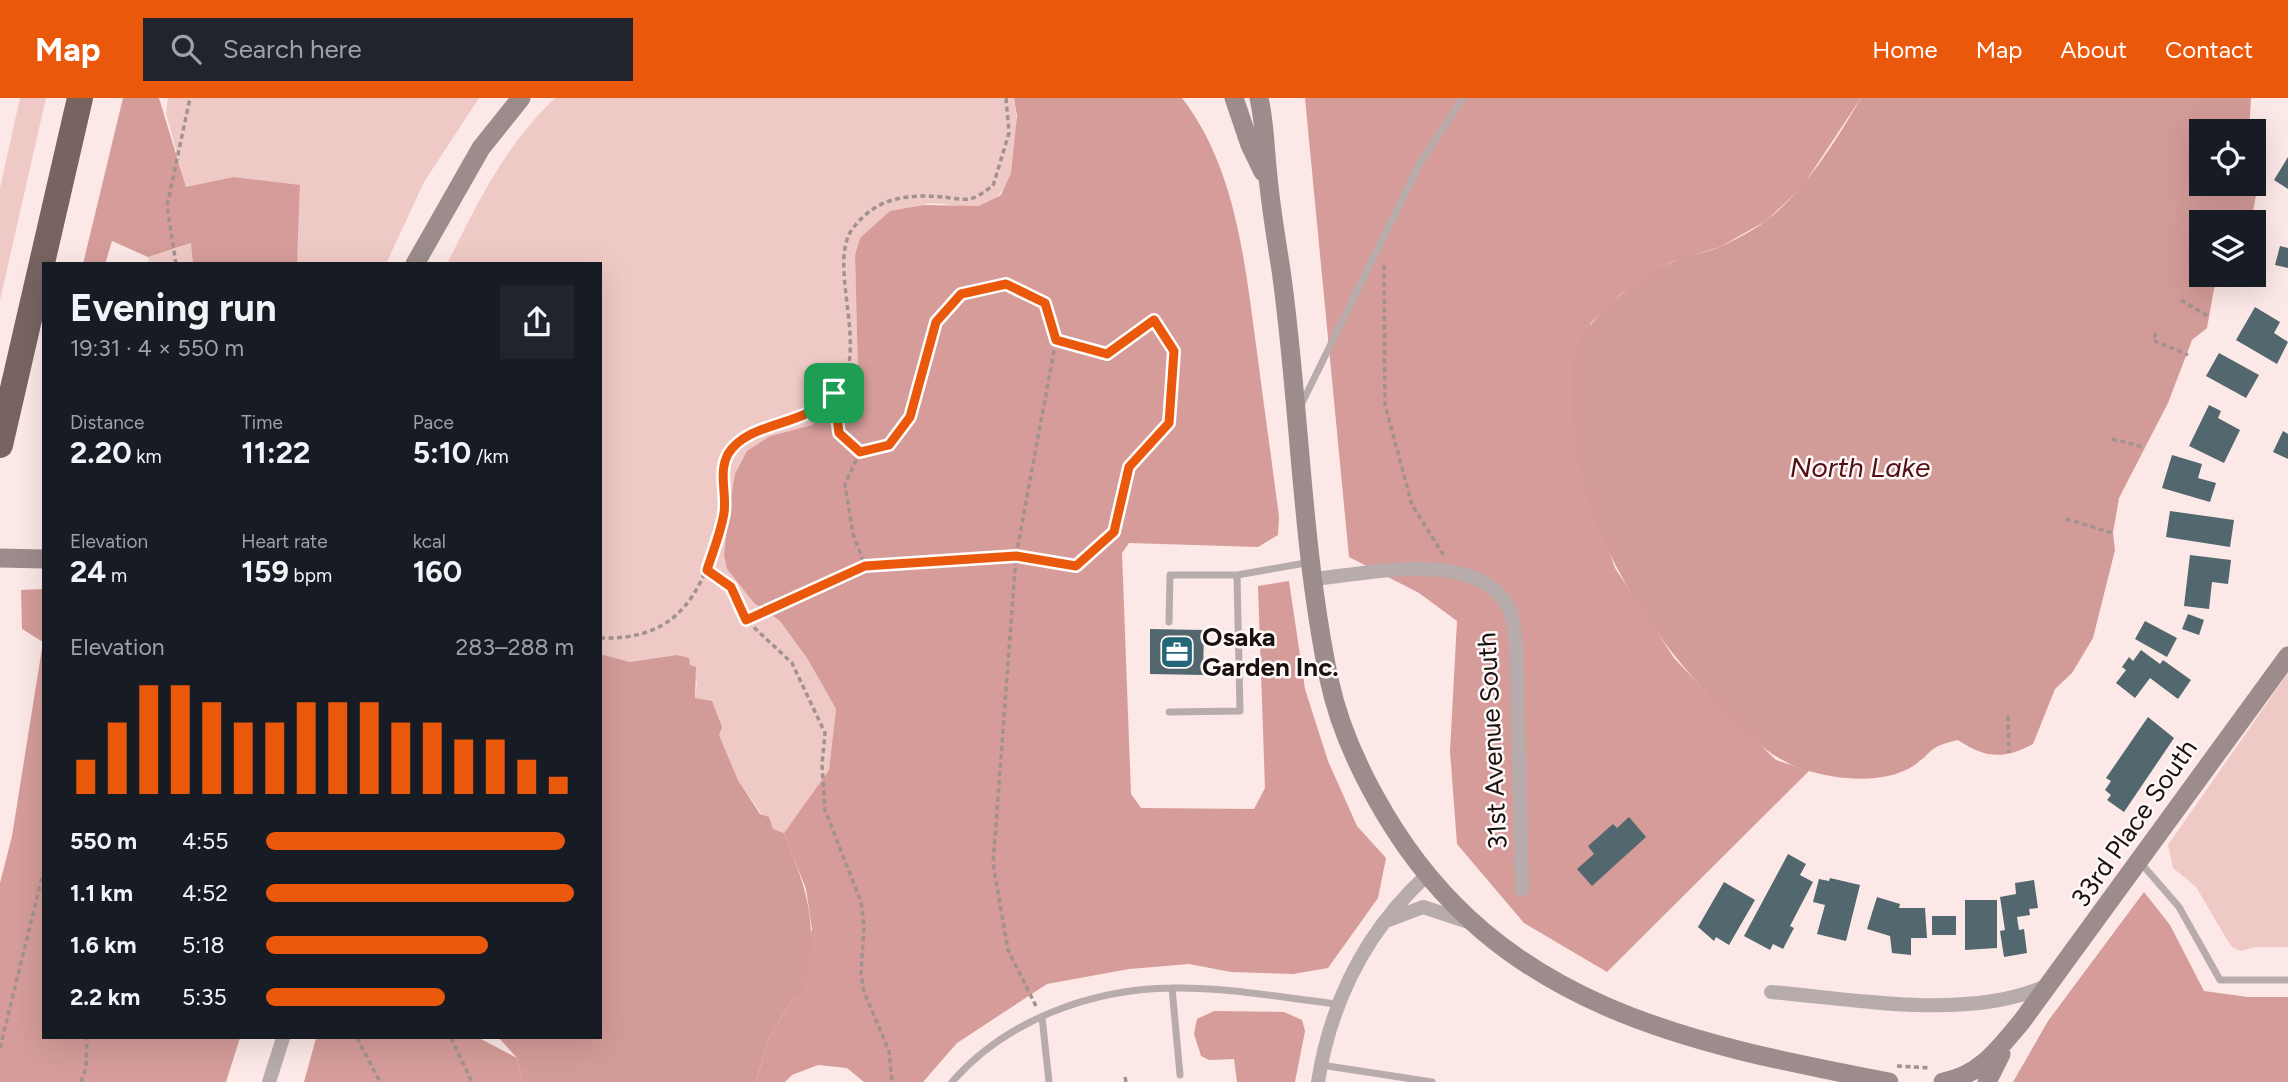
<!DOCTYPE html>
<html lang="en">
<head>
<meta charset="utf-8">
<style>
  :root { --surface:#171b24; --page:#20242c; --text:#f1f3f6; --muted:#9ea1a6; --accent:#ea580c }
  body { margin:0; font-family:Figtree,sans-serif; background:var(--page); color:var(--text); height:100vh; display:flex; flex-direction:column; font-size:26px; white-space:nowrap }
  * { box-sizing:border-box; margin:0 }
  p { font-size:23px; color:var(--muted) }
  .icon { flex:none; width:38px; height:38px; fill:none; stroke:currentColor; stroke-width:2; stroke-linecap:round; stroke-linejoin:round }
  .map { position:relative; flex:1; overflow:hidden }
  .side { position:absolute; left:42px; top:164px; width:560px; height:777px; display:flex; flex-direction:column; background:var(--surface); border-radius:0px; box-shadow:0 7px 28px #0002 }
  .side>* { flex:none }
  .fabs { position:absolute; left:2189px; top:21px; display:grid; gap:14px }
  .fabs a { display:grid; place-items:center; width:77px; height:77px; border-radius:0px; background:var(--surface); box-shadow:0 7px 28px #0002; font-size:35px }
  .pin { position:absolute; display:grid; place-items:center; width:60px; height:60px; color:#fff; margin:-30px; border-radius:14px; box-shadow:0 4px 10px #0006 }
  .round { display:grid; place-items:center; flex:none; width:74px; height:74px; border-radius:0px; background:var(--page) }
  .headline { display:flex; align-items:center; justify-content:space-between; height:119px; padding:0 28px }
  h1 { font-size:38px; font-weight:700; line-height:52px }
  .figures { display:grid; grid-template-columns:repeat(3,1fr); gap:10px; height:119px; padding:7px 28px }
  .figures div { display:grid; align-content:center }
  .figures b { font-size:30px; font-weight:700 }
  .figures small { font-size:19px; font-weight:400 }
  .figures p { font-size:19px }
  .chart { height:196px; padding:14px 28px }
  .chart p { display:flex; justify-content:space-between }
  .chart svg { width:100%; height:126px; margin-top:7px; stroke:var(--accent); stroke-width:6 }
  ul { padding:0 28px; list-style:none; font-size:23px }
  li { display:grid; grid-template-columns:112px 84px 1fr; align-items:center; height:52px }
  li i { height:18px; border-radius:9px; background:var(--accent) }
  header { display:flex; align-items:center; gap:42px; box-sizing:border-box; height:98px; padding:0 35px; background:var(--accent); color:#fff }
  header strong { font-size:33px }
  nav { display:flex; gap:38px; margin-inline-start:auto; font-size:24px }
  .search { width:490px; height:63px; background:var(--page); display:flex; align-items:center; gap:18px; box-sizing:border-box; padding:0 24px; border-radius:0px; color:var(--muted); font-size:26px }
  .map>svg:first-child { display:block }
  .green { fill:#efc9c6 }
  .forest { fill:#d59c99 }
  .water { fill:#d39b98 }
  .building { fill:#52676e }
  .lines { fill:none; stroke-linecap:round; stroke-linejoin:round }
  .path { stroke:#a19290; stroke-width:3.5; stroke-dasharray:5 3.5; stroke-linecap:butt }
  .lane { stroke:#b7acab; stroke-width:7 }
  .street { stroke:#b7acab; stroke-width:14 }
  .secondary { stroke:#9c8d8c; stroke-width:19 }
  .highway { stroke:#786361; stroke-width:26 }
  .route-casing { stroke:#fff; stroke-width:14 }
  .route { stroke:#ea580c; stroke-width:9 }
  .labels { text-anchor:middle; stroke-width:5; stroke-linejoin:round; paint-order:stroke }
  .poi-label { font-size:26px; font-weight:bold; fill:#191110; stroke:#fef9f8; text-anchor:start }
  .street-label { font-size:26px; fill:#191110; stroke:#fef9f8 }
  .water-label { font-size:28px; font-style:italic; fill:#520f14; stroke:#fef9f8 }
</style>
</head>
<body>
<header>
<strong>Map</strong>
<div class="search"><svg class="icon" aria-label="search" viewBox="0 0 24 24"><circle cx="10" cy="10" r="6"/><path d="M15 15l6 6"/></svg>Search here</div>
<nav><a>Home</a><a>Map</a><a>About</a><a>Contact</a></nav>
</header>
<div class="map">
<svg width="2288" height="984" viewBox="0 0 2288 984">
  <rect width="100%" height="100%" fill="#fce8e6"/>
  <!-- green -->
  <path class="green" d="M20,0H46L0,202V90Z
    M168,0H479L424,84L386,166H297L300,88L234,79L186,90L166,15Z
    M555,0H1014C1020,32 1020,101 978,108C960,111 940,102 923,107C902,114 880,130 860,140L855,157L858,275L844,302L812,327L770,338L727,471L754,505L780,523L807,560L836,611L829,672L784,735L772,731L738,682L719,637L695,600L697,585L690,567L677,557L629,564L600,559V166H447C478,104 504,49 555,0Z
    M192,145L193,166H149L148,159Z
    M2288,575V849H2256L2241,853L2232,849L2226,840L2196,789L2173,770L2168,747Z"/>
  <!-- forest -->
  <path class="forest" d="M123,0H159L186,89L234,79L300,87L297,166H193L191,145L148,159L112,143L105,166H83Z
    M1014,0H1182C1237,71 1245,168 1257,254C1264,309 1272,364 1279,419L1278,437L1258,449L1129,445L1122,455L1131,696L1141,710L1254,711L1265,690L1258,488L1289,483L1305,591L1328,663L1357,728L1386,760L1378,800L1328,870L1293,876L1231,874L1189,866L1129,871L1047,886L957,945L923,984H864L847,970L818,967L792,977L785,984H756L767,944L794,898L812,831L806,791L784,735L829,672L836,611L807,560L780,523L754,505L727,471L724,457L729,412L735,376L747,353L770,338L812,327L844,302L858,275L855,157L860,140L890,113L924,107L979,108L1001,97L1011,75L1017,18Z
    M1305,0H1861L1802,89L1766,123L1720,149L1671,164L1621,196L1591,225L1572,288L1586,385L1615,470L1674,560L1707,595L1776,662L1809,673L1607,874L1524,825L1457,746L1450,653L1457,523L1419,495L1349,459Z
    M44,491V940H240L226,984H0V785L12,738L43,544L22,531L21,492Z
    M2144,794L2170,827L2204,893L2248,899H2288V984H2013L2048,923Z
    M1214,913L1284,914L1302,922L1305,933L1295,984H1237L1234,961L1209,962L1201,958L1194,936L1197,921Z
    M316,940H479L517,960L523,984H304Z"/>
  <!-- water -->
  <path class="water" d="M1861,0H2251L2249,33H2202V86H2254V52L2260,76L2251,124H2202V177H2221L2214,191L2207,230L2192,242L2168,305L2119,400L2113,435L2115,452L2093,540L2072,575L2055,591L2033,646C2003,662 1985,660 1958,642C1927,649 1935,653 1913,668C1886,686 1838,682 1809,673C1772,663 1750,638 1723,612C1641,529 1572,419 1572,298C1572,283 1572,259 1579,245C1597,211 1635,183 1670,165C1685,157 1704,156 1720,149C1735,142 1754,132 1767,122C1805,93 1837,41 1861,0Z
    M600,556L629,564L677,557L689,560L690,567L696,569L695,600L712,603L722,629L719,637L738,682L760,716L769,719L773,731L784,735C809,797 821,832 801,899L794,898L767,944L756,984H523L517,960L499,940H600Z"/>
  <!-- building -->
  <path class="building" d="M2288,59V91L2274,82Z
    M2280,148L2288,150V170L2275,167Z
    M2255,209L2280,224L2274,235L2288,244L2277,266L2236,242Z
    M2219,255L2259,277L2246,300L2206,278Z
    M2209,307L2221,313L2218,320L2240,332L2224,365L2189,348Z
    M2283,333L2288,336V361L2273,354Z
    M2172,357L2202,366L2198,380L2216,385L2210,404L2162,390Z
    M2170,413L2234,422L2230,449L2166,439Z
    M2190,457L2231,462L2228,486L2212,484L2209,511L2184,508Z
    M2188,516L2204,522L2199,537L2182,531Z
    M2145,523L2177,540L2167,559L2135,541Z
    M1150,531L1204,532L1203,577L1150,576Z
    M2141,552L2160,566L2163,562L2191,582L2178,601L2150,580L2135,600L2116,585L2126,572L2122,569L2129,559L2133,563Z
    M2148,619L2174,640L2124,714L2107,702L2111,697L2105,692L2111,683L2106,680Z
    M1629,719L1646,739L1592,788L1577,771L1594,756L1588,748L1613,726L1617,730Z
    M1788,756L1806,766L1800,777L1813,784L1790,828L1794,830L1783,851L1773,846L1770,852L1744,838Z
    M1830,780L1860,787L1846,843L1817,836L1825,807L1813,804L1819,781L1829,783Z
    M2034,782L2038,810L2029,811L2030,817L2017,819L2019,832L2024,831L2027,855L2004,859L2000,833L2005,832L2000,799L2016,796L2015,785Z
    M1724,784L1755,802L1729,847L1716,839L1714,843L1698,829Z
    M1877,799L1900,806L1899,810H1925L1927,840H1911V857L1892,855L1890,838L1867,831Z
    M1965,802H1997V850L1965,852Z
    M1932,818H1956V837H1932Z"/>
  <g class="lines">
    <!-- path -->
    <path class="path" d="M176,166L167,108L190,0
      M1384,167L1385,307L1412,407L1444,458
      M2181,202L2209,219
      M2156,235L2153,242L2188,257
      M834,295L839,335L860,354L889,347L910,319L936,224L961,196L1005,186L1045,205L1056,242L1016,458L993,766L1008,852L1036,908
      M2112,341L2144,349
      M860,354L845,386L853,436L865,468L1016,458L1076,469L1113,434L1130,369L1169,325L1174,253L1154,222L1107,256L1056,242
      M2066,421L2113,435
      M707,472L731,489L746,522L792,565L825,635L822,667L825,712L861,804L864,828L861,876L864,894L889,953L892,984
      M746,522L865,468
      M600,540C663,542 693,513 712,456C717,441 723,425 724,409C726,391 717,369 730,353C761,315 819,331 844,281C864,240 828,162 853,130C877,99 907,96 943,99C951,100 962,102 969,101C977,100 986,92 993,88L1009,35L1006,0
      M2008,618L2009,655
      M357,940L380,984
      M451,940L472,984
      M0,950L44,771
      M1897,968L1931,970
      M1125,979L1126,984
      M81,984L86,970L87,940"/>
    <!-- lane -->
    <path class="lane" d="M1301,307L1419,67L1463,0
      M1169,524L1170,477H1237L1311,464
      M1169,614L1240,613L1237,477
      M2140,764L2179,809L2220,882H2288
      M1172,890L1180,977
      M1042,919L1049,984
      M1321,967L1432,984
      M952,984C1006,922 1091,891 1172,890C1227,889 1283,900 1337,906"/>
    <!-- street -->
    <path class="street" d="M1313,481C1368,476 1480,449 1510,512C1514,522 1514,534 1516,544L1522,792
      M1386,823L1423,809L1472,825
      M1771,894C1855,901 1968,923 2046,888
      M269,984L283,940
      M1318,984C1331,902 1366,833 1427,777"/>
    <!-- secondary -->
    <path class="secondary" d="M1234,0L1250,47L1263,74
      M1259,0C1265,26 1265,53 1268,79C1271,110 1276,141 1281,172C1300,307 1301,447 1329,581C1339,629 1360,674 1385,716C1499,908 1686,945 1889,984
      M415,166L481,50L521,0
      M0,460L44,461
      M1943,984C1981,977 1999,950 2022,923L2288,558
      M1987,984L2001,956"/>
    <!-- highway -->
    <path class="highway" d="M0,347L80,0"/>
  </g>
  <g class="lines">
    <!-- route casing -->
    <g class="route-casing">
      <path id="route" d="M1006,186L1045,205L1056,242L1107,256L1154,222L1174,253L1169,325L1129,369L1114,434L1076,468L1016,458L865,468L746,522L731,489L707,472C713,453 721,434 724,415C727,395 718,375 728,356C748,322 807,330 834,295L839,335L860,354L889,347L910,319L936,224L961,196Z"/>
    </g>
    <!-- route -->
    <use href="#route" class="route"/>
  </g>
  <!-- icons -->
  <defs>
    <g id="office-square" transform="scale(1.75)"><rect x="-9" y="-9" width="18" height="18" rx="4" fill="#236579" stroke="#fef9f8"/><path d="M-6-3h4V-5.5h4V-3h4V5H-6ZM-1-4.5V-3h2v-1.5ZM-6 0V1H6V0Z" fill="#fff"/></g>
  </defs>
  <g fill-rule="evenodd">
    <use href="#office-square" x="1177" y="554"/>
  </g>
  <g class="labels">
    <!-- poi labels -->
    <g class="poi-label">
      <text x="1202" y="548">Osaka<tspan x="1202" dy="30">Garden Inc.</tspan></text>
    </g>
    <!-- street labels -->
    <g class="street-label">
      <text transform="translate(1492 643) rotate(-93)" y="9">31st Avenue South</text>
      <text transform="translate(2134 725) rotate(-55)" y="9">33rd Place South</text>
    </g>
    <!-- water labels -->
    <g class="water-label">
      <text x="1860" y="379">North Lake</text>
    </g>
  </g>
</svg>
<div class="fabs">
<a><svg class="icon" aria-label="locate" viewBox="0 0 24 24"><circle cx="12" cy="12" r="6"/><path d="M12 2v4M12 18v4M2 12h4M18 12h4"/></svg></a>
<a><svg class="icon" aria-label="layers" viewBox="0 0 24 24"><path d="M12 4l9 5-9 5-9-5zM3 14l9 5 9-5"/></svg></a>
</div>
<div class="pin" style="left:834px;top:295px;background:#1e9e55"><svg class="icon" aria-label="arrive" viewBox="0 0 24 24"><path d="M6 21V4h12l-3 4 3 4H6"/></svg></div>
<section class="side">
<div class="headline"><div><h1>Evening run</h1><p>19:31 · 4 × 550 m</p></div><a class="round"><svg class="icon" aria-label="share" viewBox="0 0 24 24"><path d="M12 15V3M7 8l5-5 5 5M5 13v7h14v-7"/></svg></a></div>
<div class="figures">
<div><p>Distance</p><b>2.20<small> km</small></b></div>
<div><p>Time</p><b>11:22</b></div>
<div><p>Pace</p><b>5:10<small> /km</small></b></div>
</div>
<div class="figures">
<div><p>Elevation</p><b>24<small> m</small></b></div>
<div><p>Heart rate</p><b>159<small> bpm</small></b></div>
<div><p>kcal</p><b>160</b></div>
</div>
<div class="chart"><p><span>Elevation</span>283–288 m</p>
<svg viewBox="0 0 160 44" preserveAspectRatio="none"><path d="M5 44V32M15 44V19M25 44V6M35 44V6M45 44V12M55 44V19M65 44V19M75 44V12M85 44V12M95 44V12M105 44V19M115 44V19M125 44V25M135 44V25M145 44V32M155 44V38"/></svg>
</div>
<ul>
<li><b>550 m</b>4:55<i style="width:97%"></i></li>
<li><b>1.1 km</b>4:52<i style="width:100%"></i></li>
<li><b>1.6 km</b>5:18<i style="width:72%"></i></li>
<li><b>2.2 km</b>5:35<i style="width:58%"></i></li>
</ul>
</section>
</div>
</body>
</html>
